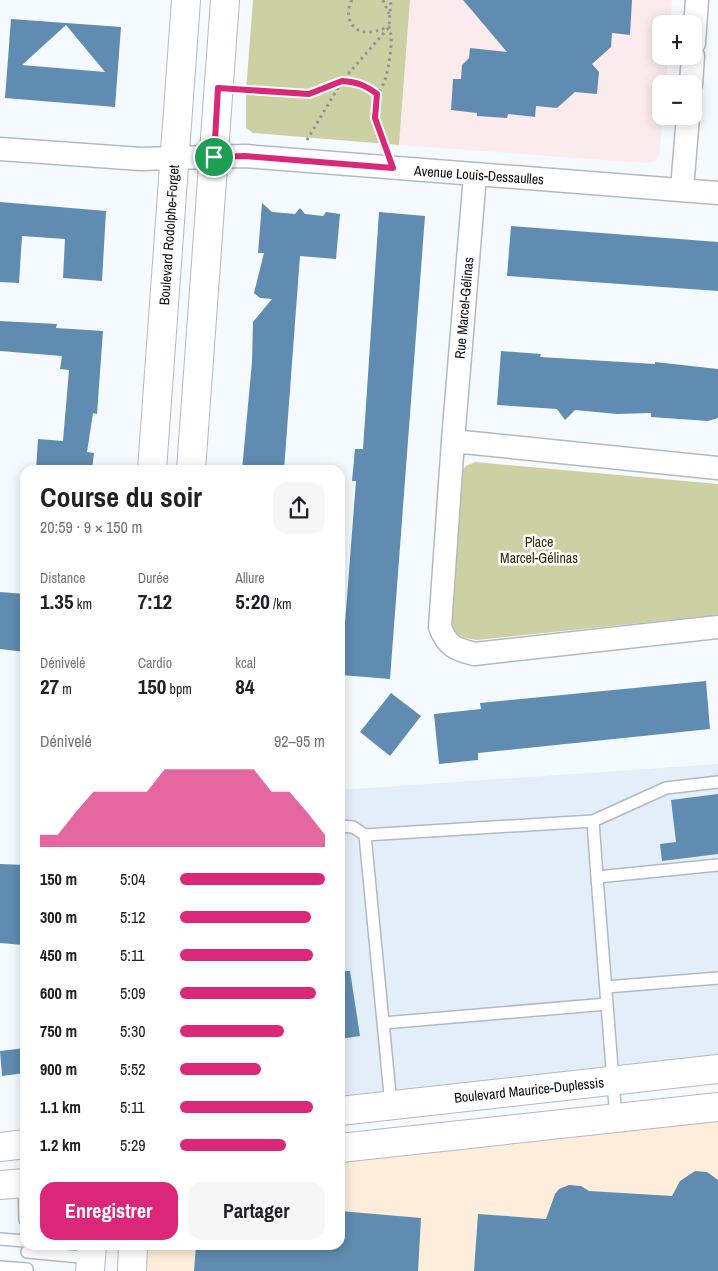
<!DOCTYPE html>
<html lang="fr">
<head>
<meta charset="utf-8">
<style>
  :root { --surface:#fff; --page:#f6f6f6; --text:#202124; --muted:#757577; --accent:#db2777 }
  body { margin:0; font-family:"Archivo Narrow",sans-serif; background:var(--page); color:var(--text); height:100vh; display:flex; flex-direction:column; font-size:19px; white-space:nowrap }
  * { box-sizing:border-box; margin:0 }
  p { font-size:16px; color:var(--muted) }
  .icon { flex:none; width:28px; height:28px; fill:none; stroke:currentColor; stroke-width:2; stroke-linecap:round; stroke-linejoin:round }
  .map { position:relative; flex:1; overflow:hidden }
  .details { position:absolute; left:20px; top:465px; width:325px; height:785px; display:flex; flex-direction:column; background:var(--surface); border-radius:15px; box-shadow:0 2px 12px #0003 }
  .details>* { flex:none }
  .fabs { position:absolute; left:652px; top:15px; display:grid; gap:10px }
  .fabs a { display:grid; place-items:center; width:50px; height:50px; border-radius:10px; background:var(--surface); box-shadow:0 2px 12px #0003; font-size:25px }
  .pin { position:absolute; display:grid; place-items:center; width:42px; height:42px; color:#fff; margin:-21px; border:2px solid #fff; border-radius:50%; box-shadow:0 1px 5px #0007 }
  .round { display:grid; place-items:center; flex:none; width:52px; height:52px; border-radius:15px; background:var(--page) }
  .headline { display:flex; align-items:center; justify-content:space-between; height:85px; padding:0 20px }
  h1 { font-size:28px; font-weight:700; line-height:38px }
  .metrics { display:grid; grid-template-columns:repeat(3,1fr); gap:8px; height:85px; padding:5px 20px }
  .metrics div { display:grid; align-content:center }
  .metrics b { font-size:21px; font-weight:700 }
  .metrics small { font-size:14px; font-weight:400 }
  .metrics p { font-size:14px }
  .chart { height:140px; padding:10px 20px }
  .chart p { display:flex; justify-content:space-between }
  .chart svg { width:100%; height:90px; margin-top:5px; fill:var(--accent); opacity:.7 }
  .primary-button { display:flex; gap:10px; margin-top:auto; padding:10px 20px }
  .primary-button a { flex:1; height:58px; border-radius:15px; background:var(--accent); color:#fff; font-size:20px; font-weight:700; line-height:58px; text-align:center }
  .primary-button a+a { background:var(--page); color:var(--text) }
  ul { padding:0 20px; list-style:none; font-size:16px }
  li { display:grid; grid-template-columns:80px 60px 1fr; align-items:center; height:38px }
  li i { height:12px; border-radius:6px; background:var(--accent) }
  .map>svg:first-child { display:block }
  .built { fill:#e3eef8 }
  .industrial { fill:#fdedda }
  .education { fill:#fbebed }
  .green { fill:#ccd1a3 }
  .building { fill:#5f8cb0; fill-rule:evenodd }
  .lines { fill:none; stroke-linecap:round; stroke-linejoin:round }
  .service-casing { stroke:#b2bac1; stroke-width:14 }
  .minor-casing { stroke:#b2bac1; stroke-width:25 }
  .tertiary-casing { stroke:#b2bac1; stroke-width:30 }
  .path { stroke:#919599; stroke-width:3; stroke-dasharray:2.5 4; stroke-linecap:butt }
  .service { stroke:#fff; stroke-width:11 }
  .minor { stroke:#fff; stroke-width:22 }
  .tertiary { stroke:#fff; stroke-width:28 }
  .route-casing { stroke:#fff; stroke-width:10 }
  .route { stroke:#db2777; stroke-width:6 }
  .labels { text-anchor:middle; stroke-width:5; stroke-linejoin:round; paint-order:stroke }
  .street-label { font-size:14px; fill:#0b0e10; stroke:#fff }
  .park-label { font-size:14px; fill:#2b2d01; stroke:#fff }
</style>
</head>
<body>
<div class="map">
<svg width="718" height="1271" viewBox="0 0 718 1271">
  <rect width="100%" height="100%" fill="#f5faff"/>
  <!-- built -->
  <path class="built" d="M718,764V1068L340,1108V790Z"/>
  <!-- industrial -->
  <path class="industrial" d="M718,1107V1271H132L133,1245H340V1148Z"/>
  <!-- education -->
  <path class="education" d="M410,0H672L670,24H661V56H668L666,84H661V116H663L659,157L656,161L645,163L399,145Z"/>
  <!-- green -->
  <path class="green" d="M253,0H410L399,145L253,133L246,128V91Z
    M475,462L718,484V615L477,640C464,638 455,637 452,623L459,474L466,466Z"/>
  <!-- building -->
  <path class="building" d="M463,0H632L630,35L612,33L611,47L592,64L599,72L597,94L575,92L557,108L536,106L535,117L508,114L507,118L477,116V113L451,110L453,79H461L462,65L469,58L470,48L507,52Z
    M11,19L121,27L115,107L5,98ZM66,25L105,72L22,65Z
    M0,202L106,211L102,281L63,278L65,239L22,236L19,283L0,282Z
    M262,203L272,212L295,214L300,208L305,214L323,216L326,212L340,214L336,259L300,256L284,470H242L252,362L253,322L272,299L260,298L254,293L264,253H258Z
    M379,212L425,216L390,679L341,675L356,481H352L355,449H363Z
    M511,226L718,242V291L507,276Z
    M0,321L57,324L56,328L103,331L97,414L93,413L87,452L94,453L92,470H36L38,439L63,441L69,370L60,369L62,356L0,351Z
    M501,351L541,354L540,357L655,364V362L718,369V418L708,421L651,417V413L617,414L575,410L565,420L557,409L497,405Z
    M0,592L25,594V652L0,649Z
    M706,681L710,729L478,753V760L439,764L434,714L481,709L480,703Z
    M391,693L421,716L390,756L360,732Z
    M718,794V854L662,861L660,844L676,842L671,800Z
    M0,864L25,865L23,945L0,943Z
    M340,971H350L360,1036L340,1039Z
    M25,1048V1073L2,1076L0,1051Z
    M695,1171L707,1172L718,1180V1271H474L478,1214L546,1219L555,1194L559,1189L569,1185L581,1186L589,1191L672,1196L680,1181Z
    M340,1211L421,1218L418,1271H194L196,1245H340Z"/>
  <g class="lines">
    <!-- service casing -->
    <g class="service-casing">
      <path id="service" d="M593,821L666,788L718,782
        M340,826L353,827L365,835
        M606,987L718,978
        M383,1023L607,1004
        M391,1105L365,835L593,821L597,877
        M616,1119L597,877L718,865
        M24,1183L25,1220
        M0,1239L25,1241
        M27,1252L91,1258
        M0,1267L27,1269"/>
    </g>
    <!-- minor casing -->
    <g class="minor-casing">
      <path id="minor" d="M694,43L697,0
        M691,84L693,56
        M0,149L141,159L245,156L718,193
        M475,175L453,441L440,627C447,646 455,649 474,654L718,627
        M682,189L688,116
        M453,441L718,468"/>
    </g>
    <!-- tertiary casing -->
    <g class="tertiary-casing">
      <path id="tertiary" d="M152,470L186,0
        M191,470L225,0
        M340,1111L718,1069
        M0,1147L25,1144
        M340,1148L718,1107
        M0,1185L25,1183
        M90,1271L92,1245
        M132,1271L133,1245"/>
    </g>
    <!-- path -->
    <path class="path" d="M352,0C344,14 350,33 369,32C375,32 382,29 389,27C394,37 389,65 386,77C382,90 376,93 375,109C374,122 381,135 386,147
      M383,0L389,14
      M242,90L309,94L342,81L355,82L366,86L377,94
      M307,140L342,81L389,27L391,0"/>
    <!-- service -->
    <use href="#service" class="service"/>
    <!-- minor -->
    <use href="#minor" class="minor"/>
    <!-- tertiary -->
    <use href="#tertiary" class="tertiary"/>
  </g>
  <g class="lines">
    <!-- route casing -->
    <g class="route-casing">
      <path id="route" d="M342,81C357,82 365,85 377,94L375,118L393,168L245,156L214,157L218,88L309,94Z"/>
    </g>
    <!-- route -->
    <use href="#route" class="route"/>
  </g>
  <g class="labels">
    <!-- street labels -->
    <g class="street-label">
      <text transform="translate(479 175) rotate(4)" y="5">Avenue Louis-Dessaulles</text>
      <text transform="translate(169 235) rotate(-86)" y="5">Boulevard Rodolphe-Forget</text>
      <text transform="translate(464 308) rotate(-85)" y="5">Rue Marcel-Gélinas</text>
      <text transform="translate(529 1090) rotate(-6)" y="5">Boulevard Maurice-Duplessis</text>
    </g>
    <!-- park labels -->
    <g class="park-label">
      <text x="539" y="547">Place<tspan x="539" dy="16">Marcel-Gélinas</tspan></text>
    </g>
  </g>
</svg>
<div class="fabs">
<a>+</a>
<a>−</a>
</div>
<div class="pin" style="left:214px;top:157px;background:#1e9e55"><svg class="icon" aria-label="arrive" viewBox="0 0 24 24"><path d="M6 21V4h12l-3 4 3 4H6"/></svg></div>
<section class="details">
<div class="headline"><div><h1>Course du soir</h1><p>20:59 · 9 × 150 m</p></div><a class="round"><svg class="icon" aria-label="share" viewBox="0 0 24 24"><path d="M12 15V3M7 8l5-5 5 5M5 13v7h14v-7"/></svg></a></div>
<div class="metrics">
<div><p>Distance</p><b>1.35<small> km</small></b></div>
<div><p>Durée</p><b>7:12</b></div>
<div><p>Allure</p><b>5:20<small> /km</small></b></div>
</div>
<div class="metrics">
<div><p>Dénivelé</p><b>27<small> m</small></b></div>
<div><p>Cardio</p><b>150<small> bpm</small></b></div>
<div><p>kcal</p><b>84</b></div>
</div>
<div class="chart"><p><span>Dénivelé</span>92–95 m</p>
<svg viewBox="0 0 160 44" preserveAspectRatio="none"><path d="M0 44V38L10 38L20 27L30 17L40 17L50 17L60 17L70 6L80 6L90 6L100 6L110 6L120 6L130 17L140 17L150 27L160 38V44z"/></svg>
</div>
<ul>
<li><b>150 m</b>5:04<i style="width:100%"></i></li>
<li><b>300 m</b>5:12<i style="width:90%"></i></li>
<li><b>450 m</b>5:11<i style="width:92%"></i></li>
<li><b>600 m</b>5:09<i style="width:94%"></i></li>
<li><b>750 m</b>5:30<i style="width:72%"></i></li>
<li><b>900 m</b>5:52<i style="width:56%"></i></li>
<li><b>1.1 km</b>5:11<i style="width:92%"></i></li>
<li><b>1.2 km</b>5:29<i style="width:73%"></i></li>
</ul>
<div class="primary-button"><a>Enregistrer</a><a>Partager</a></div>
</section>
</div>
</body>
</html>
